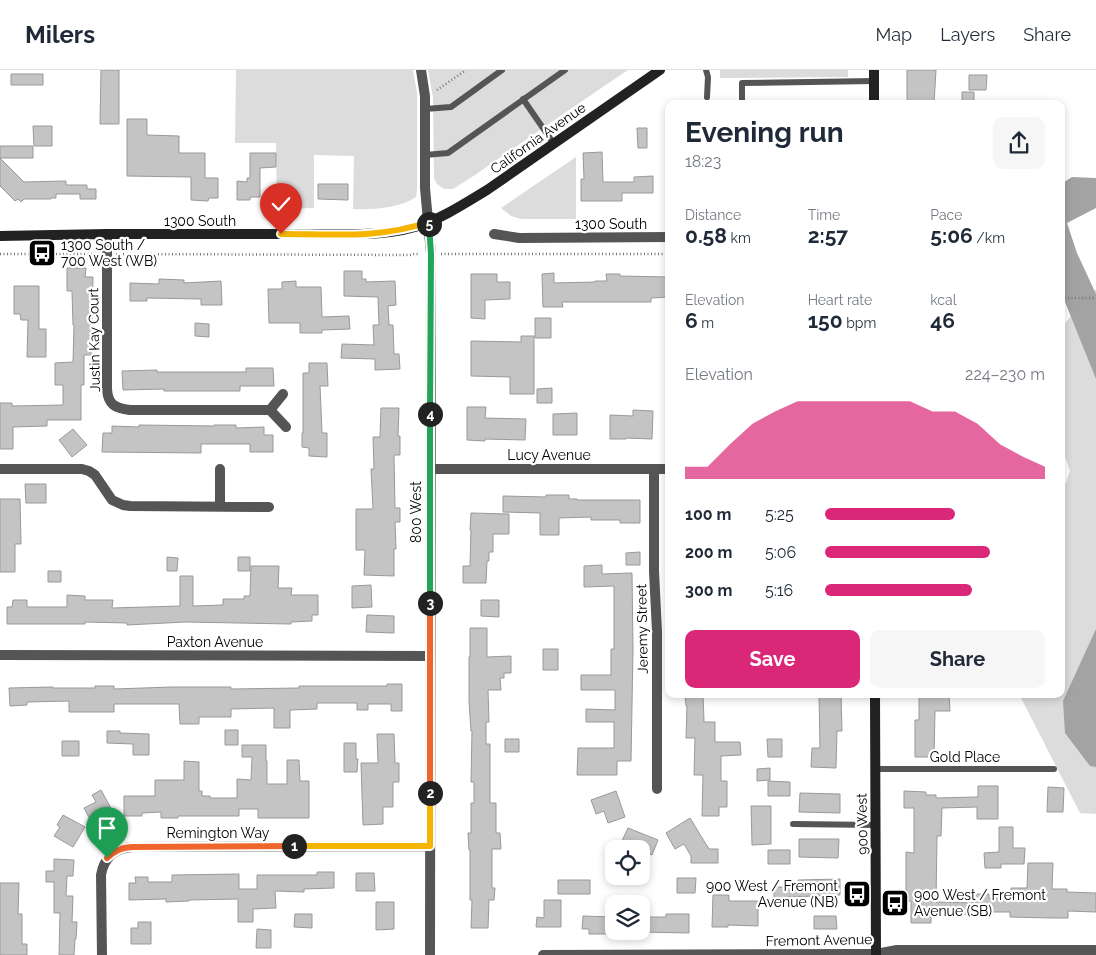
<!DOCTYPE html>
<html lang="en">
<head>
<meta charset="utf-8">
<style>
  :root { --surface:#fff; --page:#f6f6f7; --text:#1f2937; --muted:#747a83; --line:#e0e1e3; --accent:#db2777 }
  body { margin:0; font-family:Raleway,sans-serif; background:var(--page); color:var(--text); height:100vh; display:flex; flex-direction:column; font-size:19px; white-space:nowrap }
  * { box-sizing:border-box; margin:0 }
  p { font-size:16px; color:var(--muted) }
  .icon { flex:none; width:28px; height:28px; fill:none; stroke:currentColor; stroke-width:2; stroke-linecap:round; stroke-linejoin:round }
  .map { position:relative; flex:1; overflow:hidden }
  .drawer { position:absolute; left:665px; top:30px; width:400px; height:598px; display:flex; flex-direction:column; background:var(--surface); border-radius:10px; box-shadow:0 2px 8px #0003 }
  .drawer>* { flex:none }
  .buttons { position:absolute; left:605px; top:770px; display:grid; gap:10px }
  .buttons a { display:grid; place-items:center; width:45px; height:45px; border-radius:10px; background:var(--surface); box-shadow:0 2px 8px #0003; font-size:25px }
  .pin { position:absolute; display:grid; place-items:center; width:42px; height:42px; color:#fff; margin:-51px -21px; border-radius:50% 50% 50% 0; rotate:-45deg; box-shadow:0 0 5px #0007 }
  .pin .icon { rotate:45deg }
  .km { position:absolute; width:25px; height:25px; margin:-12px; border-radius:50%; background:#222; color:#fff; font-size:14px; line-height:25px; text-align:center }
  .round { display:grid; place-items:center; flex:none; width:52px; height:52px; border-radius:10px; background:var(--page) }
  .overview { display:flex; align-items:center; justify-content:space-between; height:85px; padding:0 20px }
  h1 { font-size:28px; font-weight:700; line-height:38px }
  .stats { display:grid; grid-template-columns:repeat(3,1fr); gap:8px; height:85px; padding:5px 20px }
  .stats div { display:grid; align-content:center }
  .stats b { font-size:21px; font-weight:700 }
  .stats small { font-size:14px; font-weight:400 }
  .stats p { font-size:14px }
  .chart { height:140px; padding:10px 20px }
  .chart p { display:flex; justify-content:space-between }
  .chart svg { width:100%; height:90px; margin-top:5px; fill:var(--accent); opacity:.7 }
  .primary-button { display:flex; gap:10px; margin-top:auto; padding:10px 20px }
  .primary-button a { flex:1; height:58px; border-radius:10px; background:var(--accent); color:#fff; font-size:20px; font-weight:700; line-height:58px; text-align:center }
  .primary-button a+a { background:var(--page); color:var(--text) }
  ul { padding:0 20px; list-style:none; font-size:16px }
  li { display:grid; grid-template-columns:80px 60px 1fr; align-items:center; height:38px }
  li i { height:12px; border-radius:6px; background:var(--accent) }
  header { display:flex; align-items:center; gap:30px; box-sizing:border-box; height:70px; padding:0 25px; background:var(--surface); border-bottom:1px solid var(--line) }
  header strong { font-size:24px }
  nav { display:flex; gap:28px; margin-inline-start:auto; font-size:18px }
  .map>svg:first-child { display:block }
  .green { fill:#dcdcdc }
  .water { fill:#a3a3a3 }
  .building { fill:#c4c4c4; stroke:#999 }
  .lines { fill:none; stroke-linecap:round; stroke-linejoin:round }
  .path { stroke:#777; stroke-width:2.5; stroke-dasharray:1 2.5; stroke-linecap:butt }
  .lane { stroke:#555; stroke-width:6 }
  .street { stroke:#555; stroke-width:10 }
  .secondary { stroke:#222; stroke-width:10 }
  .split-1-casing { stroke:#fff; stroke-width:10 }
  .split-2-casing { stroke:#fff; stroke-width:10 }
  .split-3-casing { stroke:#fff; stroke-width:10 }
  .split-4-casing { stroke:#fff; stroke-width:10 }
  .split-5-casing { stroke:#fff; stroke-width:10 }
  .split-6-casing { stroke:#fff; stroke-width:10 }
  .split-1 { stroke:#f0652b; stroke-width:6 }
  .split-2 { stroke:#f5b400; stroke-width:6 }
  .split-3 { stroke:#f0652b; stroke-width:6 }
  .split-4 { stroke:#22a559; stroke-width:6 }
  .split-5 { stroke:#22a559; stroke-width:6 }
  .split-6 { stroke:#f5b400; stroke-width:6 }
  .labels { text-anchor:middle; stroke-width:4.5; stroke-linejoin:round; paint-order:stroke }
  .street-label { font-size:14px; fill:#000; stroke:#fff }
  .poi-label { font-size:14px; fill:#000; stroke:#fff; text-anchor:start }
</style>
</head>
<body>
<header>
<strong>Milers</strong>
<nav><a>Map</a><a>Layers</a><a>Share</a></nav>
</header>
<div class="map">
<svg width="1096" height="885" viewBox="0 0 1096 885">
  <rect width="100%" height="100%" fill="#fff"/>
  <!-- green -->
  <path class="green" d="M236,0H413L417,23V121L416,127C400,138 372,140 353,139L354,86L314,85V138L277,139L276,73H235Z
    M428,0H628L566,42L475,105L453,119H444L437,114L434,108L433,28Z
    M720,0H848V7L720,8Z
    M576,87V149H521L511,146L501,138Z
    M1096,219V744L1080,743L1019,624H1061V426L1070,401L1061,375V250L1064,254Z"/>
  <!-- water -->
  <path class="water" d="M1072,107L1096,108V138L1067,153L1077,183L1096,224V309L1061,222V114Z
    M1096,559V697L1090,696L1065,663L1063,631Z"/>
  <!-- building -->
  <path class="building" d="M101,0H119V54H100Z
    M907,0H936L934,34H907Z
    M11,4H43V15H11Z
    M969,5H987L986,20H969Z
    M962,22H974V34H962Z
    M127,49H147V65L179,66V83H205V108H218V128H209L208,131L191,130V107L127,106Z
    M33,56H52V76H34Z
    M637,58H647V78H638Z
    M0,76H33V88H0Z
    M602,82L603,112H634V107L653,106V123H622V131H581V109H584L583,83Z
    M250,83H276V97L260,98V127H250V130H237V111L247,112V108H250Z
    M0,88L24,112L66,111V115H87V119H96V129H80V124H56V128H51V129H24L21,132L18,129L15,131L0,116Z
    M318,114H348V130L318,129Z
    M67,198H86L85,207H93L91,285H84V315H81V350H47V356L13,357V379H0V333H12V336L63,335V315H55V293L73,292L74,255H73L72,221H67Z
    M344,201H362V209H366V212L395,211L396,235L388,236L389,255H393L394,284H399L400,299L375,300V289L341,288L342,274L374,275L373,255H379L378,227L344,226Z
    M554,203V213L595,212V211H607L606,204H620V206L669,207V227L651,228V232H562L563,237H543L542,204Z
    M471,204H497V212H510V229L485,230V249L471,248Z
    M159,209L184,210V213L221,211L222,235H201V229L147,228V231H130V213L159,214Z
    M296,211V217H321L322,247L349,246L350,259L322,260V263H300V253H269L268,219H282V212Z
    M14,216H39V259H46V287H27L28,250H21L20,244H14Z
    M535,248H551V268H535Z
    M195,253L209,254V267L195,266Z
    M521,266H534V324H510V307L471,306V271L521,272Z
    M309,293H327L328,316H320L322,363H327V387L309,386V378L302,377V363H303V303H309Z
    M246,298H273L274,316H240V321H164V319L123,320L122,301L157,300V302H246Z
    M552,318V333H537V319Z
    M467,337H486L485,348L526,349L525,370L485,369V371L467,370Z
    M381,338H399L398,366H400V385H394L395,438H400V452H395L396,479H394V506L364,505L365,480H356V439H373L371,399H374L373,367H380Z
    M633,340L653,341L652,369L626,368V369H610V345L633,346Z
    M577,343V365H553V344Z
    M139,355L214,356V355H236V358L264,357V365H273V382H250V374H201V383L102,382L103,363H112V356L139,357Z
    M73,359L87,375L72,387L59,370Z
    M25,414H46V433H26Z
    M546,425H569V429H577V430H640V453H620V450H591V447L559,448V465H540V443L503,442V426L546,427Z
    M0,429H20L21,474H15V502H0Z
    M471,443L509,444V464H493V482H489V491H487L486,513H463V496H470L471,460H470Z
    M640,482V495H626V483Z
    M167,487L178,488L177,501H167Z
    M238,487H250V501H238Z
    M602,495V504L632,503L633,579L631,691H617V705H577L578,678H614V652H586V639L615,640V620H581V605H611V579H614V516L584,517V496Z
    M251,496H279L278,518H292L291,525H318V545H312V551L291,552V554L185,552L127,555V553L85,552V554H7V537H12L13,530H27V537H67V525L85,526V530H113L112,538L180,536V506H193V536L223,535V529H244V526H250Z
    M48,501H61V512H48Z
    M371,515L372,537L352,538V516Z
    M481,530H499V547L481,546Z
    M367,545L394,546V563L366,562Z
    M470,558H487V587L511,586V603H504V608H500L501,620H488L489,652H486V674H490V733H496V763H500L501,779H492V818H495L494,830H489L488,858H471L472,830H470V780H469L468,763H471V733H474V712H471L472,661H471L469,631V587H470Z
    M543,579H558V600H543Z
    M387,614H402V641H391V634H368V640H357V633H317V639L290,640V658H274V638L231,639V647H199V654H180L179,634H114V642H69V631L27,632V635L10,636L9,618L53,617V618H95V616H114V619L172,617H231V619L299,618V616H387Z
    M685,624H703L704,652H715V672H740L741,685L721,686V711H727V737H719V746H702L703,705H694L695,668H686L687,636H686Z
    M819,624H841L842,661H837L836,698L811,697L812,678H820Z
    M919,624H949L950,641H935L934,687H915V650H919Z
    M225,660H238V675H225Z
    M107,661H120V663L149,664V685H133V674L107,673Z
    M377,664H394L395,693H399V712H393V737H383V754L363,755L361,693H378Z
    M505,669H519V682H505Z
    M767,669H782V687H768Z
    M62,671H79V686H62Z
    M344,673H356V689H358L357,702H344Z
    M242,675H266V691H267V714H287V690H299L300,711H309V748H258V739H239V746H178V748H161V742L142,743V746H124V726H155V710H184V691L199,692V721H202V726H210V728H237V709L251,710L252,687H242Z
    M770,698V710L757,711V699Z
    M768,711L790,712V726H768Z
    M978,716H998V749H977V737L942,738L941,766H937L936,832L976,833V824H989V828H1011V818H1027L1028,793H1053L1052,819H1067V822L1096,823V842L1068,841V848H1050L1010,847V842H985V845L931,843V853H911V831H906V782L914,783V738H904V721L926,722V725H936V728L978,727Z
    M1048,717L1064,718L1063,742H1047Z
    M101,720L113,742L92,753L84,738L96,732L92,725Z
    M616,721L625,747L608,753L604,741L596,744L591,730Z
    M800,723L840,724V743L799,742Z
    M751,736H771V774L752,775Z
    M63,745L85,757L73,777L54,766L60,757L57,755Z
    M690,748L709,779H718V793H691V786L684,774L675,779L666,763Z
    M999,757H1013V778H1025L1024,794H1001V798H985L984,783L999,782Z
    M628,758L658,770L652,785L641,781V779H636L621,773Z
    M799,769H839L838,788L799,787Z
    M768,780H790V794H768Z
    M54,789L74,790L73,806H67L66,826H73L72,852H77L76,869H75L74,885H59L60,843H54V812H46V801H54Z
    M317,802H334V818L304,819V822L275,821L276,838L253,839V852H238V829L189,830V831L166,832V829L129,830V813H136L135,807H148V812H172V805L239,804V819H257V805H317Z
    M356,803H374L375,821H356Z
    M677,808H696L695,823H677Z
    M840,809V825L788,827V831L774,830V817H799L798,810Z
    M558,810H590V824H558Z
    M0,813H19L18,844H22V874H27V885H0Z
    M713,825H729V831H758V856L728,855V857H712Z
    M544,830H561V857H536L537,847L544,848Z
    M376,832H394V859L376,860Z
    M295,844H312V858L294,857Z
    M666,844H689V863L641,862V847H666Z
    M583,846L612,847L611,864H589V859H582Z
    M814,846H836L837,859H814Z
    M138,852H151V874H131V858H138Z
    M257,859L271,860V878H256Z"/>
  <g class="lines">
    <!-- path -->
    <path class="path" d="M437,20L466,0
      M0,184H96
      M116,184L412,185L413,184H420
      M441,184H669
      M1061,228H1096"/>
    <!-- lane -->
    <path class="lane" d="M706,0L708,7L707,27
      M523,29L554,74
      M742,34V13L874,11
      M425,39L451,37L502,0
      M425,85L448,83L565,0
      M875,699H1054
      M793,754L876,755"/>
    <!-- street -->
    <path class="street" d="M421,0L425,26V118L431,184L430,885
      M107,164V319C108,335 115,338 130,340H270L283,324
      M494,164L519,168L669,167
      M270,340L286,357
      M0,399H82L89,401L95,405L112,430L123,435L130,436L269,437
      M220,399V436
      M430,399H669
      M654,399V501L657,562V719
      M0,585L430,586
      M102,885L101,805C104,787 116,778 133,777L430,776
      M543,885L855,884H876L897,880H1096"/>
    <!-- secondary -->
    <path class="secondary" d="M874,34V0
      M0,166L107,164H361C379,164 398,162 415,157C441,149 464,134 487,120L660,0
      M875,624L876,885"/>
  </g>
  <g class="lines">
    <!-- split-1 casing -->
    <g class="split-1-casing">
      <path id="split-1" d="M107,788C115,781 122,777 133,777L294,776"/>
    </g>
    <!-- split-2 casing -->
    <g class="split-2-casing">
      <path id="split-2" d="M294,776H430V723"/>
    </g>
    <!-- split-3 casing -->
    <g class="split-3-casing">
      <path id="split-3" d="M430,533V723"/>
    </g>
    <!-- split-4 casing -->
    <g class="split-4-casing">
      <path id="split-4" d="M430,344V533"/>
    </g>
    <!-- split-5 casing -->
    <g class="split-5-casing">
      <path id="split-5" d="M429,154L431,184L430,344"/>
    </g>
    <!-- split-6 casing -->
    <g class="split-6-casing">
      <path id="split-6" d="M281,164C330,164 381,169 428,152L429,154"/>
    </g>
    <!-- split-1 -->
    <use href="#split-1" class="split-1"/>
    <!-- split-2 -->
    <use href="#split-2" class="split-2"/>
    <!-- split-3 -->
    <use href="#split-3" class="split-3"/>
    <!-- split-4 -->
    <use href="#split-4" class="split-4"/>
    <!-- split-5 -->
    <use href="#split-5" class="split-5"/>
    <!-- split-6 -->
    <use href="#split-6" class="split-6"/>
  </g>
  <!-- icons -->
  <defs>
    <g id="bus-square" transform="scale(1.4375)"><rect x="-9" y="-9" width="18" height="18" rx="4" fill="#000" stroke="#fff"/><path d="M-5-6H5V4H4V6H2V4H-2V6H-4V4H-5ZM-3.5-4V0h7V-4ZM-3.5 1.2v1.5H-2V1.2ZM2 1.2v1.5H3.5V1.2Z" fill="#fff"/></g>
  </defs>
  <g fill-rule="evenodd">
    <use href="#bus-square" x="42" y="183"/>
    <use href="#bus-square" x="857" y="824"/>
    <use href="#bus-square" x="895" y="833"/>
  </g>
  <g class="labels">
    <!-- street labels -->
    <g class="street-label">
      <text transform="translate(538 68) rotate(-35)" y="5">California Avenue</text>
      <text x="200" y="156">1300 South</text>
      <text x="611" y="159">1300 South</text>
      <text transform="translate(94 270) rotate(-91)" y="5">Justin Kay Court</text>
      <text x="549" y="390">Lucy Avenue</text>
      <text transform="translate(416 442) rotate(-90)" y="5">800 West</text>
      <text transform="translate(642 559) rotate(-91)" y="5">Jeremy Street</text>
      <text x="215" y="577">Paxton Avenue</text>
      <text x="965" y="692">Gold Place</text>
      <text transform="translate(862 754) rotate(-91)" y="5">900 West</text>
      <text x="218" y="768">Remington Way</text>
      <text transform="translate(819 870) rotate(-1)" y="5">Fremont Avenue</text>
    </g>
    <!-- poi labels -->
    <g class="poi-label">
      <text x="61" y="180">1300 South /<tspan x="61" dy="16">700 West (WB)</tspan></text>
      <text x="838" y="821" text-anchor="end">900 West / Fremont<tspan x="838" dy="16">Avenue (NB)</tspan></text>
      <text x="914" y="830">900 West / Fremont<tspan x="914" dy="16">Avenue (SB)</tspan></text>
    </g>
  </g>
</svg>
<div class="buttons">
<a><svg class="icon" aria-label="locate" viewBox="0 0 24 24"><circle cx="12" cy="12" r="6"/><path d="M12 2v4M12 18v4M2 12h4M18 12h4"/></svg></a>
<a><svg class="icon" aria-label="layers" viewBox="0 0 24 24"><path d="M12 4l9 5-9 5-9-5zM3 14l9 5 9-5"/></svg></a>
</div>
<div class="pin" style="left:107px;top:788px;background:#1e9e55"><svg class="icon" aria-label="arrive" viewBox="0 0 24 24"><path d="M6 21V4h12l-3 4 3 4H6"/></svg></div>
<div class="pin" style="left:281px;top:164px;background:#d93025"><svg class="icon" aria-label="check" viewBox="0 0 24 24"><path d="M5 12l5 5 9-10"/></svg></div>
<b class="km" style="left:294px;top:776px">1</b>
<b class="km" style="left:430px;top:723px">2</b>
<b class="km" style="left:430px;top:533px">3</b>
<b class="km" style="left:430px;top:344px">4</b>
<b class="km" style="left:429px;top:154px">5</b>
<section class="drawer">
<div class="overview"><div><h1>Evening run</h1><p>18:23</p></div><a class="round"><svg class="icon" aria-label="share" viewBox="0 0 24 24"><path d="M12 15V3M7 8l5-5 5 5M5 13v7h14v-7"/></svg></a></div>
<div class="stats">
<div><p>Distance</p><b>0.58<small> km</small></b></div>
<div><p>Time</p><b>2:57</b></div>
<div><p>Pace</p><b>5:06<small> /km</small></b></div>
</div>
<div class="stats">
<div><p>Elevation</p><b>6<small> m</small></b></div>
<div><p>Heart rate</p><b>150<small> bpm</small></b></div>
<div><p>kcal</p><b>46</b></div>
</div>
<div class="chart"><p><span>Elevation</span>224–230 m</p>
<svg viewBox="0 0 160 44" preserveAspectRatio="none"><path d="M0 44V38L10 38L20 27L30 17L40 11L50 6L60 6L70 6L80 6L90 6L100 6L110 11L120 11L130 17L140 27L150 33L160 38V44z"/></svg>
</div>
<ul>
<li><b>100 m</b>5:25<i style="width:59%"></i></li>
<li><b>200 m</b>5:06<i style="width:75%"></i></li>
<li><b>300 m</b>5:16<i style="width:67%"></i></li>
</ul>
<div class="primary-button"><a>Save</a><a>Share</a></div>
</section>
</div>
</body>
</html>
